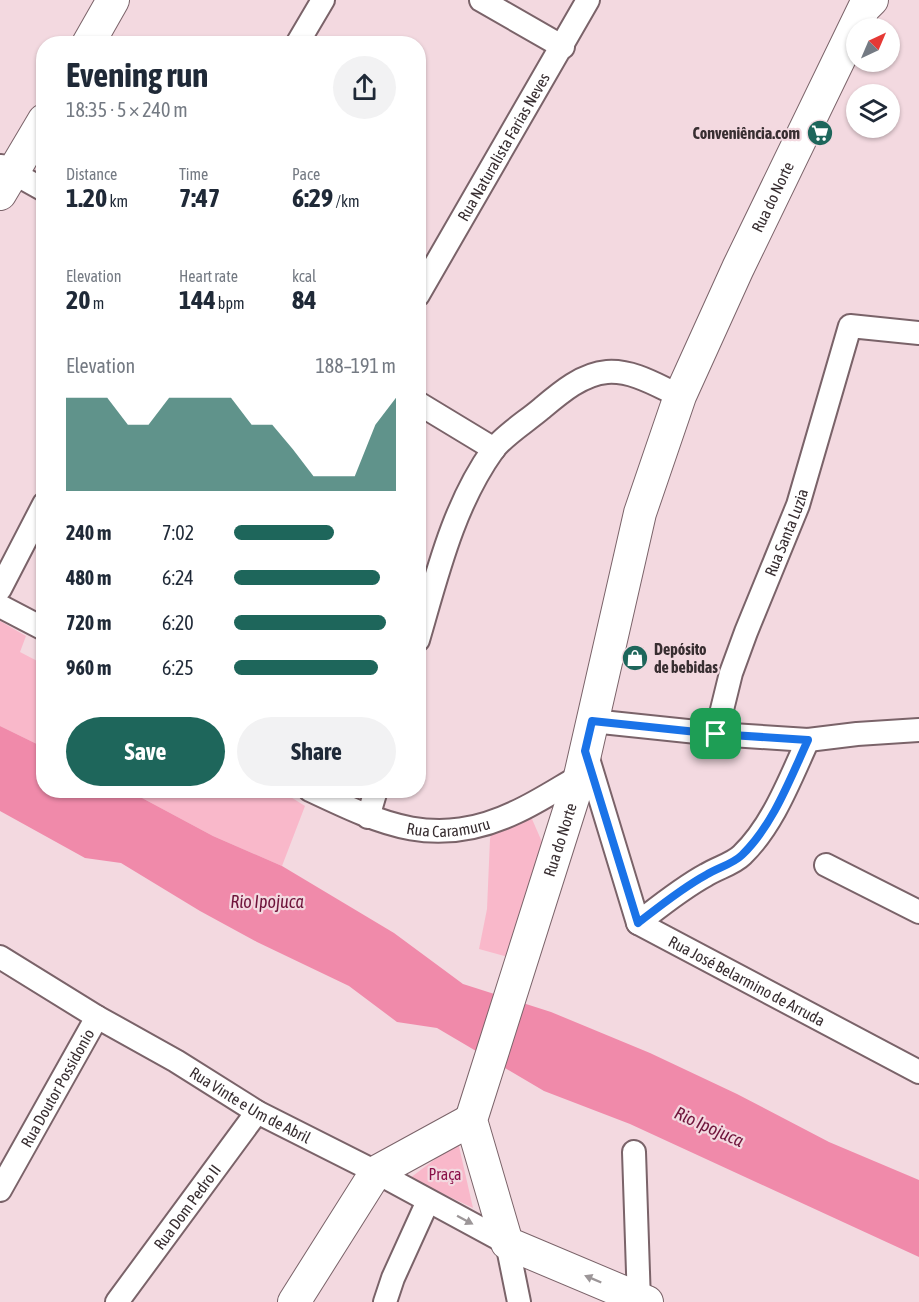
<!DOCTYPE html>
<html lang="en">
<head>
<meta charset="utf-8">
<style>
  :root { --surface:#fff; --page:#f2f2f3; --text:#1f2937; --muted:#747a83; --accent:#1e665b }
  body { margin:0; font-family:"Asap Condensed",sans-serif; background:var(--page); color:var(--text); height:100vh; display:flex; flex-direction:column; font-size:22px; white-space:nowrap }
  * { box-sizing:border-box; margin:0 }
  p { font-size:20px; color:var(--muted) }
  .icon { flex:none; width:33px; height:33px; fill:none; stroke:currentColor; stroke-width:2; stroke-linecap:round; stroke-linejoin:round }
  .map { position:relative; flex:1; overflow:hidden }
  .panel { position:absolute; left:36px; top:36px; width:390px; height:762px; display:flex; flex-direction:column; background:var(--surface); border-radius:24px; box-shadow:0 2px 4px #0004 }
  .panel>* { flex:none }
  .needle { width:39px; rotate:44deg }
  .buttons { position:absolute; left:846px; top:18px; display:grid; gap:12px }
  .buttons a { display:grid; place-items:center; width:54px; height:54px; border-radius:50%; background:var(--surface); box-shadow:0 2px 4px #0004; font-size:30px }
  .pin { position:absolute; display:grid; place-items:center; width:51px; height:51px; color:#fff; margin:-26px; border-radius:12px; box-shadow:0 3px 9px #0006 }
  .round { display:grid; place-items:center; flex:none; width:63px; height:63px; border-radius:32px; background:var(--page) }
  .head { display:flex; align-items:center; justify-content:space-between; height:102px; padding:0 30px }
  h1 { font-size:33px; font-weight:700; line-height:45px }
  .metrics { display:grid; grid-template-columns:repeat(3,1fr); gap:9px; height:102px; padding:6px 30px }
  .metrics div { display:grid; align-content:center }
  .metrics b { font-size:26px; font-weight:700 }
  .metrics small { font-size:16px; font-weight:400 }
  .metrics p { font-size:16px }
  .chart { height:168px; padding:12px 30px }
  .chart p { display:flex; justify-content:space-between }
  .chart svg { width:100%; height:108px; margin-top:6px; fill:var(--accent); opacity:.7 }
  .cta { display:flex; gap:12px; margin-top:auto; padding:12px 30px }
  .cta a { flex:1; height:69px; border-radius:36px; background:var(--accent); color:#fff; font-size:24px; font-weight:700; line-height:69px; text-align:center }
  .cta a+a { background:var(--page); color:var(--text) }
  ul { padding:0 30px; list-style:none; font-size:20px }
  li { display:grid; grid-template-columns:96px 72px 1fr; align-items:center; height:45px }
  li i { height:15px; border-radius:8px; background:var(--accent) }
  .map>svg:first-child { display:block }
  .green { fill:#f9b8ca }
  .water { fill:#f08aaa }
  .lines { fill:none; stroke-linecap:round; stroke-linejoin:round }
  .street-casing { stroke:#7a6369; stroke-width:26 }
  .secondary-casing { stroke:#7a6369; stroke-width:34 }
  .street { stroke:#fff; stroke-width:22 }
  .secondary { stroke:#fff; stroke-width:32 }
  .oneway { fill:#9c9698 }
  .route-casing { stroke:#fff; stroke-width:12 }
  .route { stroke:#1a73e8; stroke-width:8 }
  .labels { text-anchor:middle; stroke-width:4.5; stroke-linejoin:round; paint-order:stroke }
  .poi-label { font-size:16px; font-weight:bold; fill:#382e31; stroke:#f3d9e0; text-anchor:end }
  .street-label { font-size:16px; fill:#382e31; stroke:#f3d9e0 }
  .park-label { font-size:16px; fill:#8a1048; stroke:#f3d9e0 }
  .water-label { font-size:18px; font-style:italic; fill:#6f143b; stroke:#f3d9e0 }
</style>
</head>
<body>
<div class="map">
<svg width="919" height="1302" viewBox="0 0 919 1302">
  <rect width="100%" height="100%" fill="#f3d9e0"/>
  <!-- green -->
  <path class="green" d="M0,621L26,636L20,652L43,664V747L0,726Z
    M129,791H281L305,806L282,866L213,836Z
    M506,819H532L542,842L529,895L508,957L479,949L487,909L490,839L493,824Z
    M458,1142L473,1208L410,1178Z"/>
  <!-- water -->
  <path class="water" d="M0,726L43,747L44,790L129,791L213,836L282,866L394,933L463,984L551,1012L650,1053L737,1094L829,1142L919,1180V1257L630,1124L544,1091L437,1028L397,1022L349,986L257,942L200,911L121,863L85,858L0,811Z"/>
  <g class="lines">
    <!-- street casing -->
    <g class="street-casing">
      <g id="street">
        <path d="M481,0L563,47"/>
        <path d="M297,44L323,0"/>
        <path d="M1,166L44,190"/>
        <path id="s1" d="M418,295L588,0"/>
        <path d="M418,403L494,449"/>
        <path d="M0,589L44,504"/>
        <path d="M0,606L44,629"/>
        <path d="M418,640C437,575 453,506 493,450C503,436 527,421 541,409C560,393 582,374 607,372C633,370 658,386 680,396"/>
        <path d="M592,721L716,734L808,740L857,734L919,730"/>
        <path id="s2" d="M716,734L731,673L746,632L798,505L850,326L919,333"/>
        <path id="s3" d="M586,752L638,923L919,1072"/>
        <path id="s4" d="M310,790C384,825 436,850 516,812C538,802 559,788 580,776"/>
        <path d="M368,817L376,790"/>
        <path d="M826,865L919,912"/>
        <path d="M638,923C660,906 682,888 706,875C717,868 733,864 742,855C773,825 790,779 808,740"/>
        <path id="s5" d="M0,957L97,1017L176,1061L257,1112L376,1172L507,1243L519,1302"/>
        <path d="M634,1152L639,1302"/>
        <path id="s6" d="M0,1190L97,1017"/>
        <path id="s7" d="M117,1302L257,1112"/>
        <path d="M385,1302L393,1278L428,1201"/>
      </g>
    </g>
    <!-- secondary casing -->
    <g class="secondary-casing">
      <g id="secondary">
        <path d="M88,44L113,0"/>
        <path d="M0,194L44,120"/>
        <path d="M294,1302L376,1172L471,1120"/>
        <path id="s8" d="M647,1302L507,1243L471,1120L580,776L640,513L680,396L738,268L864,8L872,0"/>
      </g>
    </g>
    <!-- street -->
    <use href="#street" class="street"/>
    <!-- secondary -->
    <use href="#secondary" class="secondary"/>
  </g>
  <!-- one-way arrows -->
  <defs><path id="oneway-solid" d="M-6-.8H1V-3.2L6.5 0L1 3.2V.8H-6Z" transform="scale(1.5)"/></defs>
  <g class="oneway">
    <use href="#oneway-solid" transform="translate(465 1220) rotate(28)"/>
    <use href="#oneway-solid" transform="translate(593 1279) rotate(-157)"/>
  </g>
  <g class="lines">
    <!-- route casing -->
    <g class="route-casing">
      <path id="route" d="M592,721L716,734L808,740C790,779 773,825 742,855C733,864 717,868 706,875C682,888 660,906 638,923L585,751Z"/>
    </g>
    <!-- route -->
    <use href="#route" class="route"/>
  </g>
  <!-- icons -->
  <defs>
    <g id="supermarket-disc" transform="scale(1.35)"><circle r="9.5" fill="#1e665b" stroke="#f3d9e0"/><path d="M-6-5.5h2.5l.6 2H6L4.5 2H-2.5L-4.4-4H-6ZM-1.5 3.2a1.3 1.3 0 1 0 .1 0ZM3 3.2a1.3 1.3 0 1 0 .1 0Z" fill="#fff"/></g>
    <g id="shop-disc" transform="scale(1.35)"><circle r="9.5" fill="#1e665b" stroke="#f3d9e0"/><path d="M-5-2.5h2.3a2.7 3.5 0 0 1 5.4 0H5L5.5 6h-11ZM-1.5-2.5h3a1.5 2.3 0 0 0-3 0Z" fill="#fff"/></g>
  </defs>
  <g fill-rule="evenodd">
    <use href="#supermarket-disc" x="820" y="133"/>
    <use href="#shop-disc" x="635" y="658"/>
  </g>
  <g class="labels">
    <!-- poi labels -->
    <g class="poi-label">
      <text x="800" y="139">Conveniência.com</text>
      <text x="654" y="655" text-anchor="start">Depósito<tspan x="654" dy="18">de bebidas</tspan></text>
    </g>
    <!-- street labels -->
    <g class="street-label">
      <text dy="6" stroke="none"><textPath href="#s1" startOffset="171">Rua Naturalista Farias Neves</textPath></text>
      <text dy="6" stroke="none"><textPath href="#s8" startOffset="1254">Rua do Norte</textPath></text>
      <text dy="6" stroke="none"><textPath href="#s2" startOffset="214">Rua Santa Luzia</textPath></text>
      <text dy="6" stroke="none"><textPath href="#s4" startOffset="146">Rua Caramuru</textPath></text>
      <text dy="6" stroke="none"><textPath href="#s8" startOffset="574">Rua do Norte</textPath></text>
      <text dy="6" stroke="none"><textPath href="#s3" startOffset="302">Rua José Belarmino de Arruda</textPath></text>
      <text dy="6" stroke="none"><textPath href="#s6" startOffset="117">Rua Doutor Possidonio</textPath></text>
      <text dy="6" stroke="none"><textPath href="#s5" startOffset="291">Rua Vinte e Um de Abril</textPath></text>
      <text dy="6" stroke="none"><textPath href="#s7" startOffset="118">Rua Dom Pedro II</textPath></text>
    </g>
    <!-- park labels -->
    <g class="park-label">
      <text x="445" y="1180">Praça</text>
    </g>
    <!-- water labels -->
    <g class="water-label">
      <text x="267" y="908">Rio Ipojuca</text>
      <text transform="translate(709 1127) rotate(24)" y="6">Rio Ipojuca</text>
    </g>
  </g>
</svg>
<div class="buttons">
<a><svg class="needle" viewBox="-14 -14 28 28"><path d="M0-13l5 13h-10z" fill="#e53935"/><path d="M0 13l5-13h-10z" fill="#747a83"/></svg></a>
<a><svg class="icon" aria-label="layers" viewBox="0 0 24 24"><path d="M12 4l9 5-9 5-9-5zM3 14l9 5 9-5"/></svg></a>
</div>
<div class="pin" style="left:716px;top:734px;background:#1e9e55"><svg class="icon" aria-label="arrive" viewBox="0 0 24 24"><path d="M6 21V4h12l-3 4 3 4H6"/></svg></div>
<section class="panel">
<div class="head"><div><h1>Evening run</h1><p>18:35 · 5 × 240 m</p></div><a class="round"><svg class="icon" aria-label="share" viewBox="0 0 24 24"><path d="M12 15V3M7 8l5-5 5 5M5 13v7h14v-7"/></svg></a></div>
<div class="metrics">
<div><p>Distance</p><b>1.20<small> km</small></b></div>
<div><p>Time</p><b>7:47</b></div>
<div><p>Pace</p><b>6:29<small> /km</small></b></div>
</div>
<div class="metrics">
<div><p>Elevation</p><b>20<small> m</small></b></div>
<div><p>Heart rate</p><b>144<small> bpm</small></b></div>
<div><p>kcal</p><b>84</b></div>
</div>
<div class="chart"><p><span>Elevation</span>188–191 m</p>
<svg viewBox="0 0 160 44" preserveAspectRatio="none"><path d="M0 44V6L10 6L20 6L30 17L40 17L50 6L60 6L70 6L80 6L90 17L100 17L110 27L120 38L130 38L140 38L150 17L160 6V44z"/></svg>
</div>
<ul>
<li><b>240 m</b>7:02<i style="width:62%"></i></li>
<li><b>480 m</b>6:24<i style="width:90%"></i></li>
<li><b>720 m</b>6:20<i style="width:94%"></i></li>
<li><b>960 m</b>6:25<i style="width:89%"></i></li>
</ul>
<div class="cta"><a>Save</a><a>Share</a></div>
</section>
</div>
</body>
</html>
